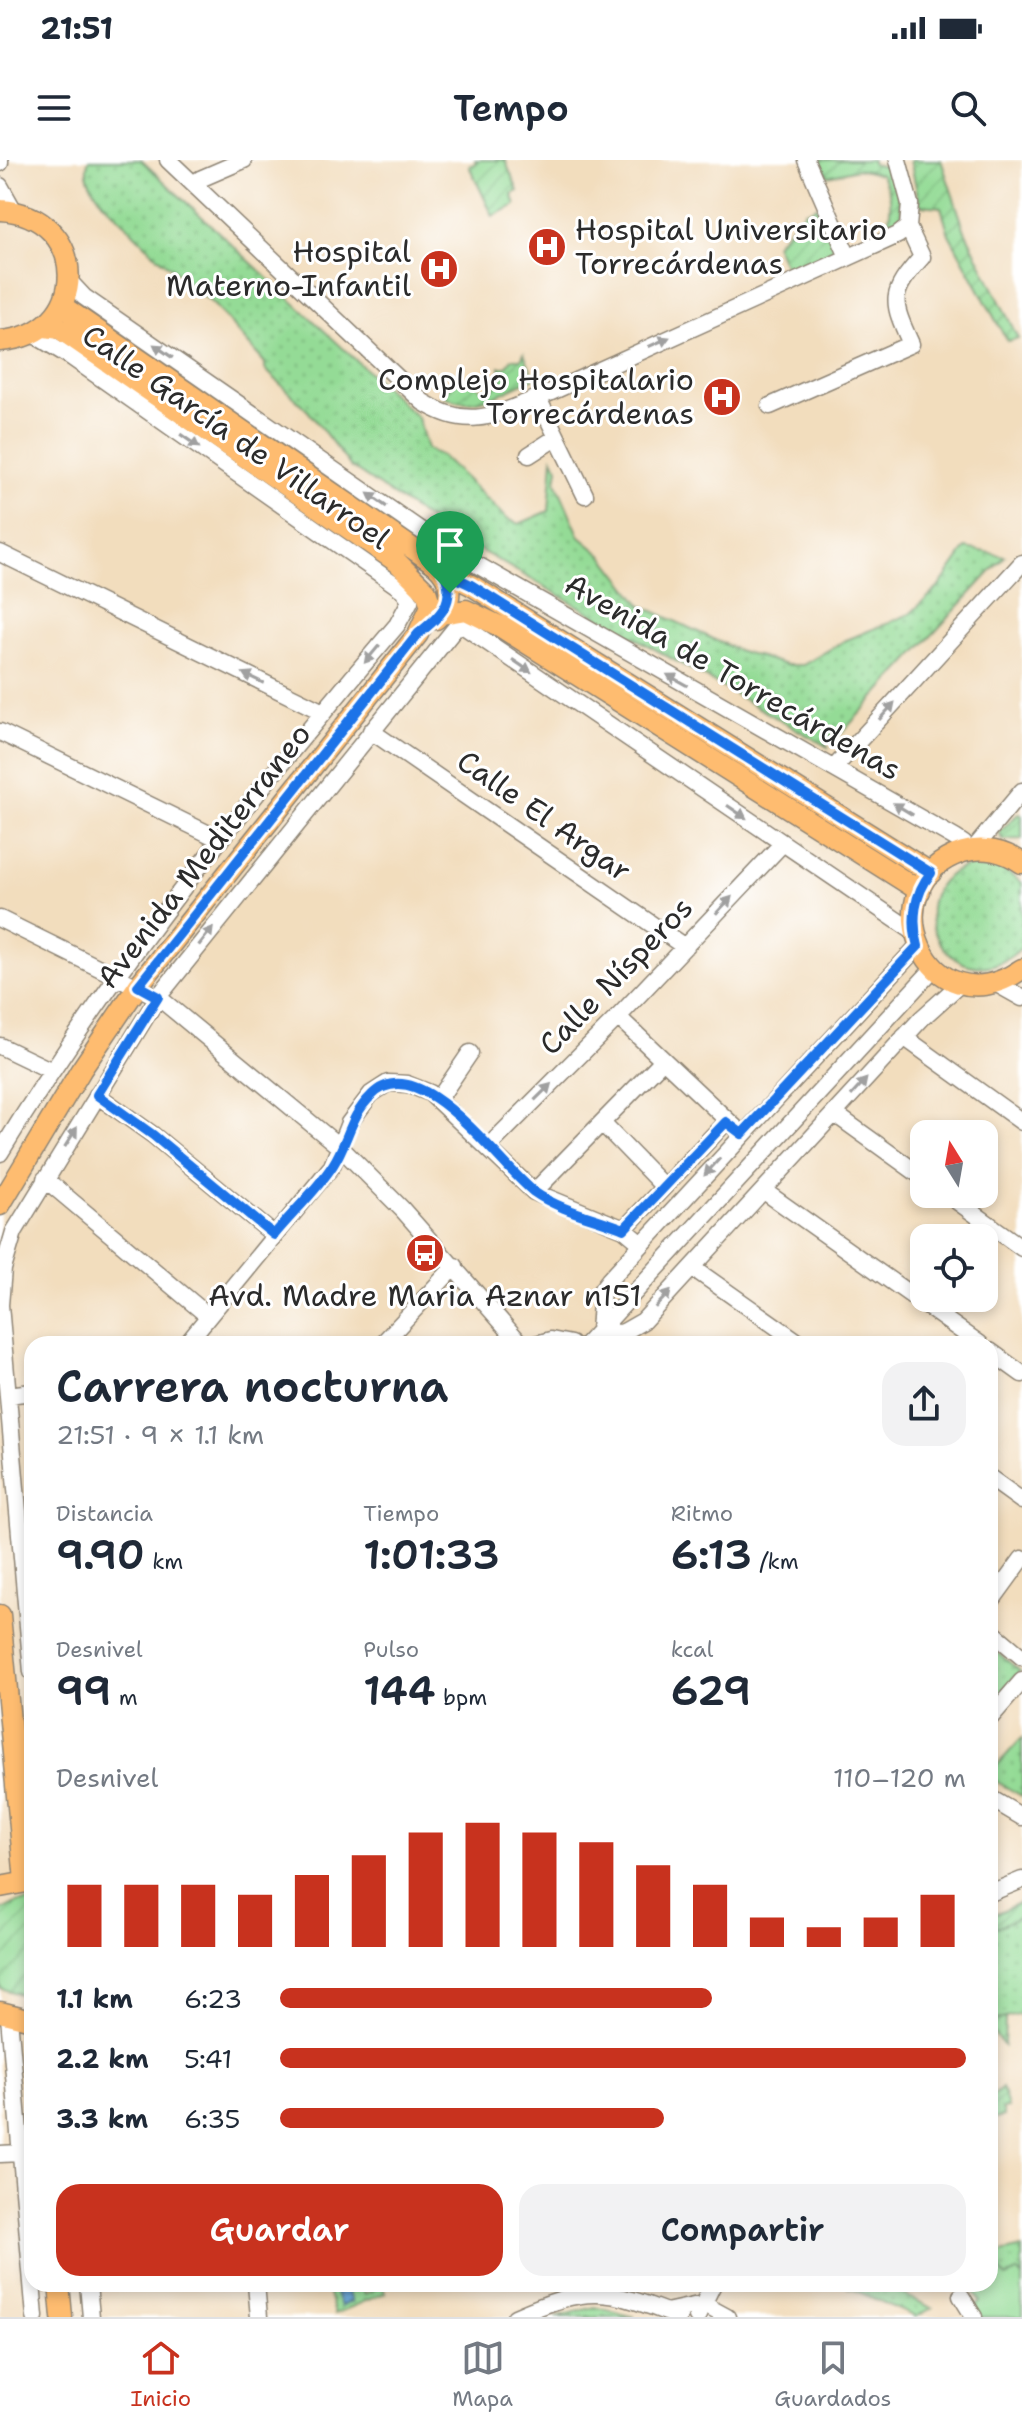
<!DOCTYPE html>
<html lang="es">
<head>
<meta charset="utf-8">
<style>
  :root { --surface:#fff; --page:#f2f2f3; --text:#1f2937; --muted:#747a83; --line:#e0e1e3; --accent:#c8321e }
  body { margin:0; font-family:"Shantell Sans",sans-serif; background:var(--page); color:var(--text); height:100vh; display:flex; flex-direction:column; font-size:30px; white-space:nowrap }
  * { box-sizing:border-box; margin:0 }
  p { font-size:26px; color:var(--muted) }
  .icon { flex:none; width:44px; height:44px; fill:none; stroke:currentColor; stroke-width:2; stroke-linecap:round; stroke-linejoin:round }
  .map { position:relative; flex:1; overflow:hidden }
  .side { position:absolute; left:24px; top:1176px; width:974px; height:956px; display:flex; flex-direction:column; background:var(--surface); border-radius:24px; box-shadow:0 4px 12px #0003 }
  .side>* { flex:none }
  .needle { width:52px; rotate:349deg }
  .tools { position:absolute; left:910px; top:960px; display:grid; gap:16px }
  .tools a { display:grid; place-items:center; width:88px; height:88px; border-radius:16px; background:var(--surface); box-shadow:0 4px 12px #0003; font-size:40px }
  .pin { position:absolute; display:grid; place-items:center; width:68px; height:68px; color:#fff; margin:-82px -34px; border-radius:50% 50% 50% 0; rotate:-45deg; box-shadow:0 0 8px #0007 }
  .pin .icon { rotate:45deg }
  .round { display:grid; place-items:center; flex:none; width:84px; height:84px; border-radius:24px; background:var(--page) }
  .head { display:flex; align-items:center; justify-content:space-between; height:136px; padding:0 32px }
  h1 { font-size:44px; font-weight:600; line-height:60px }
  .metrics { display:grid; grid-template-columns:repeat(3,1fr); gap:12px; height:136px; padding:8px 32px }
  .metrics div { display:grid; align-content:center }
  .metrics b { font-size:40px; font-weight:600 }
  .metrics small { font-size:22px; font-weight:400 }
  .metrics p { font-size:22px }
  .chart { height:224px; padding:16px 32px }
  .chart p { display:flex; justify-content:space-between }
  .chart svg { width:100%; height:144px; margin-top:8px; stroke:var(--accent); stroke-width:6 }
  .action { display:flex; gap:16px; margin-top:auto; padding:16px 32px }
  .action a { flex:1; height:92px; border-radius:24px; background:var(--accent); color:#fff; font-size:32px; font-weight:600; line-height:92px; text-align:center }
  .action a+a { background:var(--page); color:var(--text) }
  ul { padding:0 32px; list-style:none; font-size:26px }
  li { display:grid; grid-template-columns:128px 96px 1fr; align-items:center; height:60px }
  li i { height:20px; border-radius:10px; background:var(--accent) }
  .status { display:flex; justify-content:space-between; align-items:center; height:56px; padding:0 40px; background:var(--surface); direction:ltr }
  .status svg { height:22px; fill:currentColor }
  header { display:flex; justify-content:space-between; align-items:center; height:104px; padding:0 32px; background:var(--surface); font-size:36px; font-weight:600 }
  .tabs { display:flex; justify-content:space-around; align-items:center; height:112px; border-top:2px solid var(--line); background:var(--surface); font-size:22px; color:var(--muted) }
  .tabs a { display:grid; justify-items:center; gap:4px }
  .tabs .active { color:var(--accent) }
  .map>svg:first-child { display:block }
  .grass { fill:url(#grass-dots); stroke:#608360; stroke-width:2 }
  .garden { fill:url(#garden-furrows); stroke:#608360; stroke-width:2 }
  .pitch { fill:#94db96; stroke:#608360; stroke-width:2 }
  .water { fill:url(#water-rules); stroke:#486882; stroke-width:2 }
  .lines { fill:none; stroke-linecap:round; stroke-linejoin:round }
  .minor-casing { stroke:#8e8474; stroke-width:19 }
  .major-casing { stroke:#8e8474; stroke-width:23 }
  .minor { stroke:#fff; stroke-width:16 }
  .major { stroke:#febc70; stroke-width:20 }
  .oneway { fill:#a0a0a0 }
  .route-casing { stroke:#fff; stroke-width:16 }
  .route { stroke:#1a73e8; stroke-width:10 }
  .labels { text-anchor:middle; stroke-width:6; stroke-linejoin:round; paint-order:stroke }
  .poi-label { font-size:30px; fill:#2b2b2b; stroke:#fff; text-anchor:end }
  .street-label { font-size:30px; fill:#2b2b2b; stroke:#fff }
</style>
</head>
<body>
<div class="status"><b>21:51</b><svg viewBox="0 0 49 12"><path d="M0 12V9h3v3zM5 12V6h3v6zM10 12V3h3v9zM15 12V0h3v12zM26 1h20v11H26zM47 4h2v5h-2z"/></svg></div>
<header><svg class="icon" aria-label="menu" viewBox="0 0 24 24"><path d="M4 6h16M4 12h16M4 18h16"/></svg>Tempo<svg class="icon" aria-label="search" viewBox="0 0 24 24"><circle cx="10" cy="10" r="6"/><path d="M15 15l6 6"/></svg></header>
<div class="map">
<svg width="1022" height="2157" viewBox="0 0 1022 2157">
  <defs>
    <pattern id="grass-dots" width="8" height="8" patternUnits="userSpaceOnUse" patternTransform="scale(2)"><rect width="8" height="8" fill="#94db96"/><path d="M2 2h.1M6 6h.1" fill="none" stroke="#80bc81" stroke-width="1.8" stroke-linecap="round"/></pattern>
    <pattern id="garden-furrows" width="10" height="10" patternUnits="userSpaceOnUse" patternTransform="scale(2)"><rect width="10" height="10" fill="#94db96"/><path d="M-1 1l2-2M0 10L10 0M9 11l2-2" fill="none" stroke="#80bc81"/></pattern>
    <pattern id="water-rules" width="6" height="5" patternUnits="userSpaceOnUse" patternTransform="scale(2)"><rect width="6" height="5" fill="#65a5d8"/><path d="M0 2.5h6" fill="none" stroke="#5387af"/></pattern>
  </defs>
  <rect width="100%" height="100%" fill="#fff"/>
  <filter id="ink" filterUnits="userSpaceOnUse"><feTurbulence type="fractalNoise" baseFrequency=".0125" numOctaves="2"/><feDisplacementMap in="SourceGraphic" scale="16" xChannelSelector="R" yChannelSelector="G"/><feConvolveMatrix kernelMatrix="1 2 1 2 8 2 1 2 1" color-interpolation-filters="sRGB"/></filter>
  <filter id="wash" filterUnits="userSpaceOnUse"><feTurbulence type="fractalNoise" baseFrequency=".006" numOctaves="4" result="noise"/><feDisplacementMap in="SourceGraphic" scale="32" xChannelSelector="R" yChannelSelector="G"/><feGaussianBlur stdDeviation="1.8" result="paint"/><feColorMatrix in="noise" values="0 0 0 0 0 0 0 0 0 0 0 0 0 0 0 0 0 1.4 0 .05"/><feComposite in="paint" operator="in"/></filter>
  <g filter="url(#wash)">
    <rect width="100%" height="100%" fill="#f2ddbd"/>
    <!-- grass -->
    <path class="grass" d="M89,0H141L418,258L427,289L442,296L507,359L519,364L549,351L553,298L558,308L556,322L580,377L604,397L642,446L737,490L786,505H803L844,481L910,454L938,428L966,388L1005,396L840,575L835,571L825,582L828,587L446,371L351,307L308,251L265,209V203L213,144L157,96L102,41C93,28 82,16 89,0Z
      M982,703L998,706L1022,723V787C950,857 880,718 982,703Z
      M990,1486L1020,1511L990,1546Z
      M1022,1578V1636L990,1618V1613Z
      M1022,1742V1854L990,1862V1756Z
      M1022,2088V2118L1017,2112L1006,2117L994,2102L990,2103L992,2095Z
      M326,2124H338L333,2127L352,2141L345,2124H360L365,2134L376,2128L375,2124H382L385,2133L335,2154Z
      M841,2124H882L932,2148L916,2157Z
      M595,2147L635,2157H555Z"/>
    <!-- garden -->
    <path class="garden" d="M475,0H505L518,31L512,34L516,45L493,56L469,6L476,3Z
      M818,0H872V4L894,9L903,60L888,65C892,44 892,32 880,14L857,9L828,16Z
      M910,0H941L965,71L1018,178L1007,181L949,74L941,47L920,45Z
      M817,46L837,91L786,109L775,84L805,51Z
      M524,193L534,218C506,230 468,256 441,233L458,220L466,223L472,219L481,229L490,231L502,220L500,207H506L512,199H521Z
      M1019,653L1022,656V679L1003,680L999,673Z
      M32,1741V1837H29L0,1828V1751L16,1743Z
      M1022,1742V1756L990,1770V1756Z
      M1005,1858L1004,1886L990,1869V1862Z
      M1002,1928L1008,1948L1002,1949L1004,1956L992,1959L990,1939Z"/>
    <!-- pitch -->
    <path class="pitch" d="M994,2102L1006,2117L1017,2112L1022,2118V2157H979L973,2147L980,2142L969,2124H990V2103Z"/>
    <!-- water -->
    <path class="water" d="M345,2124L352,2141L341,2146L333,2126Z"/>
  </g>
  <g filter="url(#ink)">
    <g class="lines">
      <!-- minor casing -->
      <g class="minor-casing">
        <path id="minor" d="M168,0L423,242C467,270 493,256 538,238L898,75L908,67
          M806,0L848,97
          M0,3V0
          M200,19L244,0
          M0,26L14,51
          M69,121L84,137L439,383L955,678L964,684L966,691
          M538,238L585,335
          M770,246L911,184C891,140 889,134 922,97L908,67L910,44L898,0
          M529,295L557,277
          M0,393L323,552
          M371,571L679,783L687,785
          M0,572L219,679
          M834,608L1022,403
          M973,690L1022,631
          M0,759L158,837L342,989L402,1049L521,1184
          M997,824L1022,838
          M618,857L742,974
          M904,877L1022,962
          M0,886L50,910
          M97,935L153,975L274,1075
          M438,940L470,893
          M835,954L924,1018
          M602,963L664,1027
          M488,987L618,857L783,683
          M0,993C115,804 254,633 397,465L410,441L403,430L71,197L33,174
          M45,1019L207,1155
          M764,1031L980,1184
          M534,1032L663,900
          M947,1034L1022,1088
          M624,1069L726,962
          M693,1108L801,1184
          M599,1171L622,1173L643,1161L922,858L960,824
          M599,1171L602,1129L609,1120L918,786
          M186,1184L332,1006L349,963L371,934L388,923L407,924L430,933L534,1032L624,1069L642,1084
          M382,1184L455,1106
          M536,1184L551,1180L571,1184
          M587,1184L934,808
          M990,1191L1022,1214
          M8,1235L32,1232
          M990,1318L1022,1341
          M990,1443L1022,1399
          M990,1470L1022,1497
          M32,1512L0,1145L3,1109L14,1072L158,837L457,466L462,465L914,772
          M990,1558L1022,1521
          M990,1638L1022,1657
          M990,1733L1022,1720
          M9,1857L35,2157
          M0,1994L20,1993
          M88,2124L91,2157
          M256,2124L259,2157
          M961,2136L974,2157
          M666,2152L703,2144L727,2157
          M515,2157C588,2125 606,2128 679,2157
          M697,2157L713,2124"/>
      </g>
      <!-- major casing -->
      <g class="major-casing">
        <path id="major" d="M0,50C91,55 92,175 0,181
          M62,146L435,404C453,419 455,442 436,459
          M444,412L471,425L931,713
          M442,454L466,450L501,467L920,731
          M1022,703C1005,691 983,686 963,692C866,723 927,875 1022,809
          M0,1045L81,910L138,826L418,474L431,446L426,431L397,402L60,169L45,167
          M0,1455L25,1721
          M0,1727L32,1721
          M0,1852L32,1860
          M59,2124L62,2157"/>
      </g>
      <!-- minor -->
      <use href="#minor" class="minor"/>
      <!-- major -->
      <use href="#major" class="major"/>
    </g>
    <!-- one-way arrows -->
    <defs><path id="oneway-solid" d="M-6-.8H1V-3.2L6.5 0L1 3.2V.8H-6Z" transform="scale(2)"/></defs>
    <g class="oneway">
      <use href="#oneway-solid" transform="translate(659 182) rotate(-24)"/>
      <use href="#oneway-solid" transform="translate(163 191) rotate(-145)"/>
      <use href="#oneway-solid" transform="translate(190 281) rotate(35)"/>
      <use href="#oneway-solid" transform="translate(377 340) rotate(-145)"/>
      <use href="#oneway-solid" transform="translate(372 494) rotate(130)"/>
      <use href="#oneway-solid" transform="translate(522 506) rotate(34)"/>
      <use href="#oneway-solid" transform="translate(253 518) rotate(-154)"/>
      <use href="#oneway-solid" transform="translate(677 520) rotate(-151)"/>
      <use href="#oneway-solid" transform="translate(887 551) rotate(-48)"/>
      <use href="#oneway-solid" transform="translate(903 649) rotate(-149)"/>
      <use href="#oneway-solid" transform="translate(737 652) rotate(34)"/>
      <use href="#oneway-solid" transform="translate(724 745) rotate(-47)"/>
      <use href="#oneway-solid" transform="translate(206 776) rotate(-52)"/>
      <use href="#oneway-solid" transform="translate(859 927) rotate(-48)"/>
      <use href="#oneway-solid" transform="translate(543 932) rotate(-45)"/>
      <use href="#oneway-solid" transform="translate(71 977) rotate(-58)"/>
      <use href="#oneway-solid" transform="translate(712 1007) rotate(132)"/>
      <use href="#oneway-solid" transform="translate(663 1139) rotate(-47)"/>
    </g>
  </g>
  <g class="lines" filter="url(#ink)">
    <!-- route casing -->
    <g class="route-casing">
      <path id="route" d="M444,412L471,425L931,713C914,734 911,761 918,786L742,974L726,962L624,1069C596,1058 559,1050 534,1032C499,1005 419,886 371,936C350,956 348,982 333,1005C317,1030 293,1052 274,1075L153,975L97,935L158,837L138,826L418,474C441,455 457,442 444,412Z"/>
    </g>
    <!-- route -->
    <use href="#route" class="route"/>
  </g>
  <!-- icons -->
  <defs>
    <g id="hospital-disc" transform="scale(2)"><circle r="9.5" fill="#c8321e" stroke="#fff"/><path d="M-5-5h3v3.5h4V-5h3V5h-3V1.5h-4V5h-3Z" fill="#fff"/></g>
    <g id="bus-disc" transform="scale(2)"><circle r="9.5" fill="#c8321e" stroke="#fff"/><path d="M-5-6H5V4H4V6H2V4H-2V6H-4V4H-5ZM-3.5-4V0h7V-4ZM-3.5 1.2v1.5H-2V1.2ZM2 1.2v1.5H3.5V1.2Z" fill="#fff"/></g>
  </defs>
  <g fill-rule="evenodd">
    <use href="#hospital-disc" x="547" y="87"/>
    <use href="#hospital-disc" x="439" y="109"/>
    <use href="#hospital-disc" x="722" y="237"/>
    <use href="#bus-disc" x="425" y="1093"/>
  </g>
  <g class="labels">
    <!-- poi labels -->
    <g class="poi-label">
      <text x="575" y="80" text-anchor="start">Hospital Universitario<tspan x="575" dy="34">Torrecárdenas</tspan></text>
      <text x="411" y="102">Hospital<tspan x="411" dy="34">Materno-Infantil</tspan></text>
      <text x="694" y="230">Complejo Hospitalario<tspan x="694" dy="34">Torrecárdenas</tspan></text>
      <text x="425" y="1146" text-anchor="middle">Avd. Madre Maria Aznar n151</text>
    </g>
    <!-- street labels -->
    <g class="street-label">
      <text transform="translate(236 277) rotate(35)" y="10">Calle García de Villarroel</text>
      <text transform="translate(733 517) rotate(30)" y="10">Avenida de Torrecárdenas</text>
      <text transform="translate(544 656) rotate(35)" y="10">Calle El Argar</text>
      <text transform="translate(204 696) rotate(-52)" y="10">Avenida Mediterraneo</text>
      <text transform="translate(616 816) rotate(-46)" y="10">Calle Nísperos</text>
    </g>
  </g>
</svg>
<div class="tools">
<a><svg class="needle" viewBox="-14 -14 28 28"><path d="M0-13l5 13h-10z" fill="#e53935"/><path d="M0 13l5-13h-10z" fill="#747a83"/></svg></a>
<a><svg class="icon" aria-label="locate" viewBox="0 0 24 24"><circle cx="12" cy="12" r="6"/><path d="M12 2v4M12 18v4M2 12h4M18 12h4"/></svg></a>
</div>
<div class="pin" style="left:450px;top:433px;background:#1e9e55"><svg class="icon" aria-label="arrive" viewBox="0 0 24 24"><path d="M6 21V4h12l-3 4 3 4H6"/></svg></div>
<section class="side">
<div class="head"><div><h1>Carrera nocturna</h1><p>21:51 · 9 × 1.1 km</p></div><a class="round"><svg class="icon" aria-label="share" viewBox="0 0 24 24"><path d="M12 15V3M7 8l5-5 5 5M5 13v7h14v-7"/></svg></a></div>
<div class="metrics">
<div><p>Distancia</p><b>9.90<small> km</small></b></div>
<div><p>Tiempo</p><b>1:01:33</b></div>
<div><p>Ritmo</p><b>6:13<small> /km</small></b></div>
</div>
<div class="metrics">
<div><p>Desnivel</p><b>99<small> m</small></b></div>
<div><p>Pulso</p><b>144<small> bpm</small></b></div>
<div><p>kcal</p><b>629</b></div>
</div>
<div class="chart"><p><span>Desnivel</span>110–120 m</p>
<svg viewBox="0 0 160 44" preserveAspectRatio="none"><path d="M5 44V25M15 44V25M25 44V25M35 44V28M45 44V22M55 44V16M65 44V9M75 44V6M85 44V9M95 44V12M105 44V19M115 44V25M125 44V35M135 44V38M145 44V35M155 44V28"/></svg>
</div>
<ul>
<li><b>1.1 km</b>6:23<i style="width:63%"></i></li>
<li><b>2.2 km</b>5:41<i style="width:100%"></i></li>
<li><b>3.3 km</b>6:35<i style="width:56%"></i></li>
</ul>
<div class="action"><a>Guardar</a><a>Compartir</a></div>
</section>
</div>
<nav class="tabs">
<a class="active"><svg class="icon" aria-label="home" viewBox="0 0 24 24"><path d="M3 11l9-7 9 7M6 9v11h12V9"/></svg>Inicio</a>
<a><svg class="icon" aria-label="map" viewBox="0 0 24 24"><path d="M3 6l6-2 6 2 6-2v14l-6 2-6-2-6 2zM9 4v14M15 6v14"/></svg>Mapa</a>
<a><svg class="icon" aria-label="saved" viewBox="0 0 24 24"><path d="M7 4h10v16l-5-4-5 4z"/></svg>Guardados</a>
</nav>
</body>
</html>
